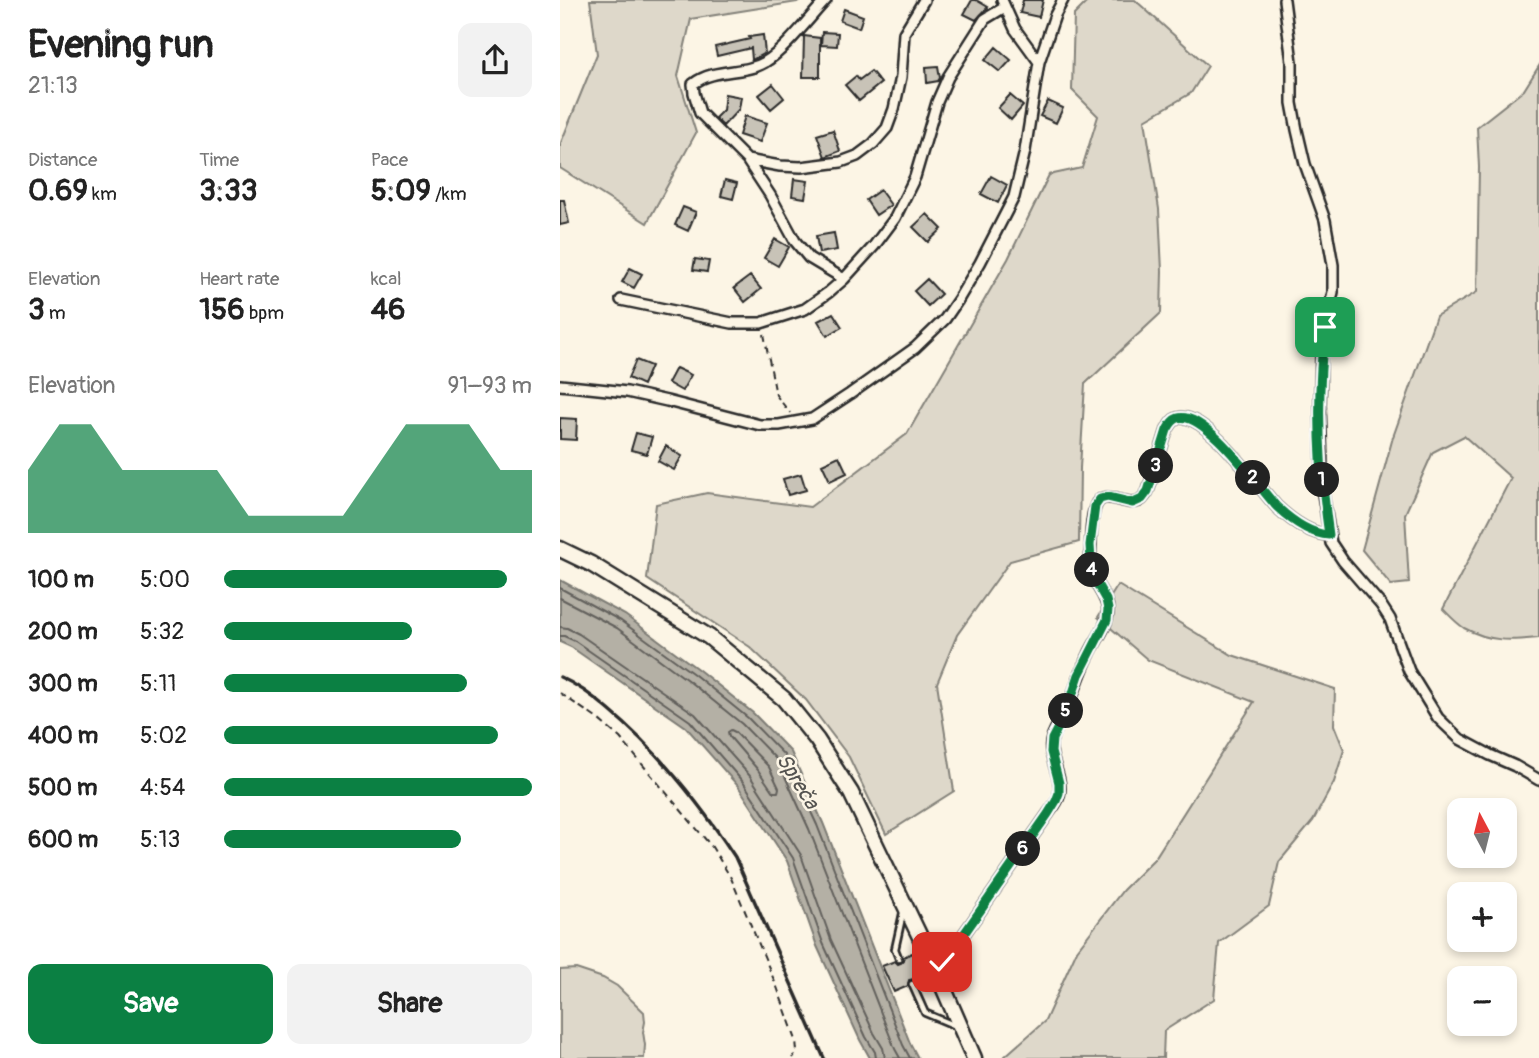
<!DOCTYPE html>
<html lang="en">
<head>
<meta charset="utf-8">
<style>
  :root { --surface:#fff; --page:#f2f2f2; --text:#222; --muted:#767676; --accent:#0b8043 }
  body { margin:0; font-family:Pangolin,sans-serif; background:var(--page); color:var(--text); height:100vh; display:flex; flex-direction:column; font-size:26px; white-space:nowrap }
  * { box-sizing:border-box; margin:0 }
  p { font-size:23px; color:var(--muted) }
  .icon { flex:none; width:38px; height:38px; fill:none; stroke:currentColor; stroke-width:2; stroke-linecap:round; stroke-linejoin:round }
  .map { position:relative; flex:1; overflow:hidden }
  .panel { display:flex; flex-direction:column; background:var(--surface); width:560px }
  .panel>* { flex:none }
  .needle { width:46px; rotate:353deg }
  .tools { position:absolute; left:887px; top:798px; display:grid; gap:14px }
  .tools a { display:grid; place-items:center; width:70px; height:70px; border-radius:14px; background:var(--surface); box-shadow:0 4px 10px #0003; font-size:35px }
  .pin { position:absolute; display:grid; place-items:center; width:60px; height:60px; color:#fff; margin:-30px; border-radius:14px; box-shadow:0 4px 10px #0006 }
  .km { position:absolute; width:35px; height:35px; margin:-18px; border-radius:50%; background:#222; color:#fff; font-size:19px; line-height:35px; text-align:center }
  .round { display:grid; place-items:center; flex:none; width:74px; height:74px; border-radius:14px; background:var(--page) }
  .head { display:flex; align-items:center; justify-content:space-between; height:119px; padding:0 28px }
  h1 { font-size:38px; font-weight:800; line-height:52px }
  .figures { display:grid; grid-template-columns:repeat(3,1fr); gap:10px; height:119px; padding:7px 28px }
  .figures div { display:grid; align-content:center }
  .figures b { font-size:30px; font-weight:800 }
  .figures small { font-size:19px; font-weight:400 }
  .figures p { font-size:19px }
  .chart { height:196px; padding:14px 28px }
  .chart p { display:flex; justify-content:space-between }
  .chart svg { width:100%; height:126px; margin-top:7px; fill:var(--accent); opacity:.7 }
  .cta { display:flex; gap:14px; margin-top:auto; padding:14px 28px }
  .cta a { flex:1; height:80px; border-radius:14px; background:var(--accent); color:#fff; font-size:28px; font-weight:800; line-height:80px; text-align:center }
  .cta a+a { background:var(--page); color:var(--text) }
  ul { padding:0 28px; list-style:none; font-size:23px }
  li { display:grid; grid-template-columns:112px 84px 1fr; align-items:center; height:52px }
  li i { height:18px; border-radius:9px; background:var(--accent) }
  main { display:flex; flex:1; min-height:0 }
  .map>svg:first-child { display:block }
  .green { fill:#ded8ca; stroke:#84827a; stroke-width:2 }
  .water { fill:#b4b0a5; stroke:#7d7b74; stroke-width:2 }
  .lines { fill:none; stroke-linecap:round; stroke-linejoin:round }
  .shore { stroke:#62605c; stroke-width:2 }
  .building { fill:#c8c3b7; stroke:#2b2b2b; stroke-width:2 }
  .lane-casing { stroke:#2b2b2b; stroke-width:10 }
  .street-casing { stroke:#2b2b2b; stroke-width:14 }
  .primary-casing { stroke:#2b2b2b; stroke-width:19 }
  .path { stroke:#2b2b2b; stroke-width:2; stroke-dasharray:7 5; stroke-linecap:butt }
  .lane { stroke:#fcf5e5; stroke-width:4.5 }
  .street { stroke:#fcf5e5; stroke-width:9 }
  .primary { stroke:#fcf5e5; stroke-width:14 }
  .rail { stroke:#2b2b2b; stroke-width:3.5 }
  .route-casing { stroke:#fff; stroke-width:14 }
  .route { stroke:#0b8043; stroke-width:9 }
  .labels { text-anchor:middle; stroke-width:5; stroke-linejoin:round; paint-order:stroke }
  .water-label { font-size:21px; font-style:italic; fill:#545350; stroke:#fcf5e5 }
</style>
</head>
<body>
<main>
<section class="panel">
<div class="head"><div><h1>Evening run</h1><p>21:13</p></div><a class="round"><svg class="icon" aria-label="share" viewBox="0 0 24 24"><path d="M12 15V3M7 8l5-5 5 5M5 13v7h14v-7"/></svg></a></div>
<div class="figures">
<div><p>Distance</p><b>0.69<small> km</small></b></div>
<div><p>Time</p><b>3:33</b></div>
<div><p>Pace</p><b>5:09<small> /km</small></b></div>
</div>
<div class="figures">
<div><p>Elevation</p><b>3<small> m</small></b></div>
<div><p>Heart rate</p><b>156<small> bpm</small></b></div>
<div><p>kcal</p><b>46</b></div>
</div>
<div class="chart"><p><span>Elevation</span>91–93 m</p>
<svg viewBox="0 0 160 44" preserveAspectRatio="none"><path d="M0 44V22L10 6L20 6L30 22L40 22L50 22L60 22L70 38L80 38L90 38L100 38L110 22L120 6L130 6L140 6L150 22L160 22V44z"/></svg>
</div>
<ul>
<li><b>100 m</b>5:00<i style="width:92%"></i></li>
<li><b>200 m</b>5:32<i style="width:61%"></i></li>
<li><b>300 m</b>5:11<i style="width:79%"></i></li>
<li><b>400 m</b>5:02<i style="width:89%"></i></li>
<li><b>500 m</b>4:54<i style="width:100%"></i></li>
<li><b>600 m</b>5:13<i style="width:77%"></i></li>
</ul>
<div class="cta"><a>Save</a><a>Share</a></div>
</section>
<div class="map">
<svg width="979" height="1058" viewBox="0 0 979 1058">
  <rect width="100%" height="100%" fill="#fcf5e5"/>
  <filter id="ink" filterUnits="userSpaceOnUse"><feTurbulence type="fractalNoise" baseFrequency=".0143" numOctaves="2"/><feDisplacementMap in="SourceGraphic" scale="14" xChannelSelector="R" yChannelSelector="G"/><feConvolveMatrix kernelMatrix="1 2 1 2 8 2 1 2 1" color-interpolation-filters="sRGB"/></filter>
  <g filter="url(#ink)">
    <!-- green -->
    <path class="green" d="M30,0H240L237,2L131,19L118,76L136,133L87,223L0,168V145L37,54Z
      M529,0H575L648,66L631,93L585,120L599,209L602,271L601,313L525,384L520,468L519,542L450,561L397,635L377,683L394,791L326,834L289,757L246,700L190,647L87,579L96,504L147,493L250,507L347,434L448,259L489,175L522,168L538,116L512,90L514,15Z
      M979,66V638C950,641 930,642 904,628C896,623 889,615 883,609L951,478L904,436L873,452L845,514L849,583L831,585L802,550L833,437L876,316L917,292L919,167L917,127L964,90Z
      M558,585L672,655L775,689L774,725L784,750L774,782L753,821L719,862L709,906L659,943L654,999L604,1031L603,1058H446L444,1057L485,1021L517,950L563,890L595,858L694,702L588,660L538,617Z
      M16,969L43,978L57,986L84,1012L85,1022L83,1032L85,1045L84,1058H0V970Z"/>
    <!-- water -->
    <path class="water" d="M0,580L65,615L139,670L193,713L231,752L263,823L350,1043L358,1058H310L300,1040L257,946L227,861L178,786L126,727L11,647L0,642Z"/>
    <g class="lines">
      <!-- shore -->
      <path class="shore" d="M0,588L61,621L135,675L188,718L225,756L257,825L343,1045L350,1058
        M0,598L57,628L130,682L182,724L218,761L249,829L335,1049L340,1058
        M0,627L7,628L19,634L135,714L190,776L241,855L271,940L314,1033L323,1048L325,1058
        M0,636H4L15,641L130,721L183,782L233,858L263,943L306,1037L315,1052L316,1058
        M171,730L175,732L209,767L219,788L218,792H213L198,770L169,736L168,732Z"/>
    </g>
    <!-- building -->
    <path class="building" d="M412,0H416L428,7L416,20L404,14Z
      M463,0H483L479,17L460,13Z
      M284,9L303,16L299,28L280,21Z
      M262,32L278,33L277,46L261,45Z
      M203,35L205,53L194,59L192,60L191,48L157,56L155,47L190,39L189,37Z
      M244,36L260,38V77H243Z
      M436,47L451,60L440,72L425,60Z
      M378,66L380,78L378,81L367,83L366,67Z
      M311,71L321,83L299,101L285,85L296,76L299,80Z
      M213,84L224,98L211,109L199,95Z
      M165,94L181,97L179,109L163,126L155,118L163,110Z
      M450,95L463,106L451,120L438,108Z
      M488,101L503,108L496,123L480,116Z
      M185,116L207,123L200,142L179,135Z
      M273,130L280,151L265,157L257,135Z
      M431,176L447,185L438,203L421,194Z
      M234,179L248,181L245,198L232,196Z
      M165,180L177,183L173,199L161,196Z
      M320,190L331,205L316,215L306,200Z
      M0,200H4L9,223L0,225Z
      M123,207L136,212L128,231L115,225Z
      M367,214L382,229L368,242L353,227Z
      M274,233L277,250L259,253L256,236Z
      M215,239L229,247L218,266L204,258Z
      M135,259L149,261L147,272L133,270Z
      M70,268L82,274L74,288L62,282Z
      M190,276L201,289L185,302L174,288Z
      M367,279L381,294L368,306L354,291Z
      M273,313L282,327L267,336L258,321Z
      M76,360L91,366L83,385L68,378Z
      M116,368L131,375L122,391L108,383Z
      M0,418L17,419L16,440L0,439Z
      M76,433L92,437L87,454L71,450Z
      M106,446L122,456L114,470L98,461Z
      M279,456L287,473L270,481L262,464Z
      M241,474L246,490L228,495L223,479Z
      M352,953L364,978L356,982L353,979L349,980L348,986L334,992L322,966L335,961L338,964L341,963L344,960L343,957Z"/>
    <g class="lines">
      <!-- lane casing -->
      <g class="lane-casing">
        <path id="lane" d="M339,959L335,949L343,913
          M352,984L365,1013L396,1026"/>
      </g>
      <!-- street casing -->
      <g class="street-casing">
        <path id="street" d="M266,0C250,17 224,51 205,62C184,75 155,67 133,84L134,93L140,113L187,160L210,195L235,241L249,258L284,279
          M442,0L455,29L479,62
          M724,0L732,62V103L737,130L745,164L765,220L773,265V292L765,327L761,356L760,405L763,494L771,543L783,561L821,605L830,619L849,671L878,718L900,739L930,755L955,766L979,780
          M187,160L220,166L241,167L281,162L297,156L313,144L327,128L334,109L341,77L344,33L364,0
          M61,300L172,323H201L245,309L269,292L284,279L314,246L335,218L355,177L377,102L388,77L425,19L445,7
          M0,385L67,392L107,401L200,425H219L252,419L290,394L355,348L385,319L398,300L420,263L454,197L465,151L479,62L495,15L503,0
          M374,966L382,962L392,951L488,814C492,808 497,803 499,796C504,776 486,757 492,738C495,728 502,719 507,709C515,691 520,672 529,655C535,641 548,626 548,611C548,598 538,589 533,577C529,564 530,514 537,503C547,488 568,510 582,499C582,499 588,492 588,491L607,430C610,425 612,420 618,418C645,410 700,489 717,507C731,520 749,534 769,535"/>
      </g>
      <!-- primary casing -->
      <g class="primary-casing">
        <path id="primary" d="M0,549L31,564L149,637L224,699L257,740L291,793L374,966L414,1058"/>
      </g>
      <!-- path -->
      <path class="path" d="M204,334L216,395L230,413
        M0,693L39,720L60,738L152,847L171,878L217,987L236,1040L237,1051L233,1058"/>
      <!-- lane -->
      <use href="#lane" class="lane"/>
      <!-- street -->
      <use href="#street" class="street"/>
      <!-- primary -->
      <use href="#primary" class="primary"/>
      <!-- rail -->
      <path class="rail" d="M0,677C18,685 34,697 49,710C99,752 139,802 175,857L264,1058"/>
    </g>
  </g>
  <g class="lines" filter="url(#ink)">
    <!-- route casing -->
    <g class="route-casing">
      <path id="route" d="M382,962L392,951L488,814L496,801L499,793V783L491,752L492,739L508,708L519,675L547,620L548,609L546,600L533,577L531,561L530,545L535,506L540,499L548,497L573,503L582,499L588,491L607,430C610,425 612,420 618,418C645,410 700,489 717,507C731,520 749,534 769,535C759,467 756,396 765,327"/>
    </g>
    <!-- route -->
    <use href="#route" class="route"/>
  </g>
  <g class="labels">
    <!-- water labels -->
    <g class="water-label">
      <text transform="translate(238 781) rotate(58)" y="7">Spreča</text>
    </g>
  </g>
</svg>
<div class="tools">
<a><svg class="needle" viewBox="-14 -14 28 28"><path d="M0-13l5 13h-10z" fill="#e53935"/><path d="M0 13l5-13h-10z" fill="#767676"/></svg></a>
<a>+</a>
<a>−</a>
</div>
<div class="pin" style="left:765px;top:327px;background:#1e9e55"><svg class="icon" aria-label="arrive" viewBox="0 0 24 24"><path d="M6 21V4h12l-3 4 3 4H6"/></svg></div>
<div class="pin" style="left:382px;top:962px;background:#d93025"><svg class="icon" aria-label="check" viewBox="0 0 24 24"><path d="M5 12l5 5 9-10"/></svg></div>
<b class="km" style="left:762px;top:480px">1</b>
<b class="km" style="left:693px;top:478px">2</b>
<b class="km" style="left:596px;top:466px">3</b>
<b class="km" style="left:532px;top:570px">4</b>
<b class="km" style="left:506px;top:711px">5</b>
<b class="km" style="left:463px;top:849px">6</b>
</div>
</main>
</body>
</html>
